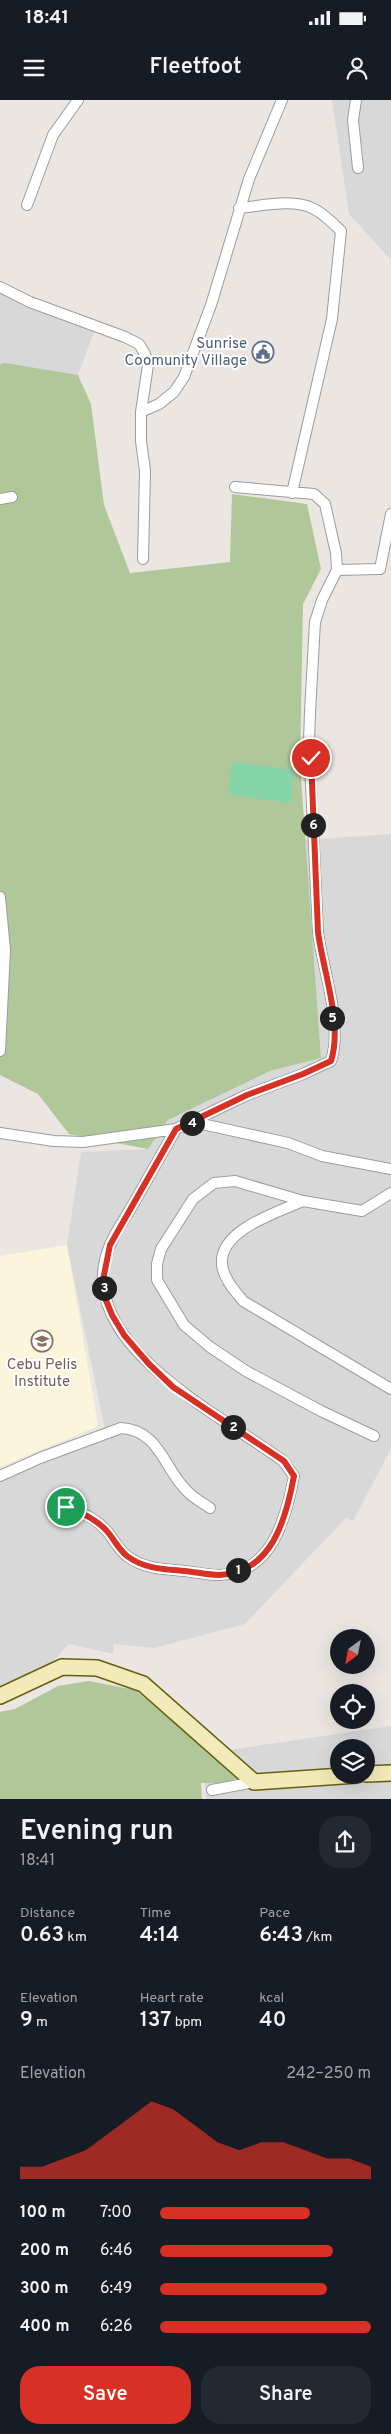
<!DOCTYPE html>
<html lang="en">
<head>
<meta charset="utf-8">
<style>
  :root { --surface:#171b24; --page:#242831; --text:#f1f3f6; --muted:#9ea1a6; --accent:#d93025 }
  body { margin:0; font-family:Overpass,sans-serif; background:var(--page); color:var(--text); height:100vh; display:flex; flex-direction:column; font-size:19px; white-space:nowrap }
  * { box-sizing:border-box; margin:0 }
  p { font-size:16px; color:var(--muted) }
  .icon { flex:none; width:28px; height:28px; fill:none; stroke:currentColor; stroke-width:2; stroke-linecap:round; stroke-linejoin:round }
  .map { position:relative; height:1699px; overflow:hidden }
  .details { display:flex; flex-direction:column; background:var(--surface); flex:1 }
  .details>* { flex:none }
  .needle { width:32px; rotate:212deg }
  .buttons { position:absolute; left:330px; top:1529px; display:grid; gap:10px }
  .buttons a { display:grid; place-items:center; width:45px; height:45px; border-radius:50%; background:var(--surface); box-shadow:0 5px 20px #0002; font-size:25px }
  .pin { position:absolute; display:grid; place-items:center; width:42px; height:42px; color:#fff; margin:-21px; border:2px solid #fff; border-radius:50%; box-shadow:0 1px 5px #0007 }
  .km { position:absolute; width:25px; height:25px; margin:-12px; border-radius:50%; background:#222; color:#fff; font-size:14px; line-height:25px; text-align:center }
  .round { display:grid; place-items:center; flex:none; width:52px; height:52px; border-radius:20px; background:var(--page) }
  .head { display:flex; align-items:center; justify-content:space-between; height:85px; padding:0 20px }
  h1 { font-size:28px; font-weight:600; line-height:38px }
  .stats { display:grid; grid-template-columns:repeat(3,1fr); gap:8px; height:85px; padding:5px 20px }
  .stats div { display:grid; align-content:center }
  .stats b { font-size:21px; font-weight:600 }
  .stats small { font-size:14px; font-weight:400 }
  .stats p { font-size:14px }
  .chart { height:140px; padding:10px 20px }
  .chart p { display:flex; justify-content:space-between }
  .chart svg { width:100%; height:90px; margin-top:5px; fill:var(--accent); opacity:.7 }
  .primary-button { display:flex; gap:10px; margin-top:auto; padding:10px 20px }
  .primary-button a { flex:1; height:58px; border-radius:20px; background:var(--accent); color:#fff; font-size:20px; font-weight:600; line-height:58px; text-align:center }
  .primary-button a+a { background:var(--page); color:var(--text) }
  ul { padding:0 20px; list-style:none; font-size:16px }
  li { display:grid; grid-template-columns:80px 60px 1fr; align-items:center; height:38px }
  li i { height:12px; border-radius:6px; background:var(--accent) }
  .status { display:flex; justify-content:space-between; align-items:center; height:35px; padding:0 25px; background:var(--surface); direction:ltr }
  .status svg { height:14px; fill:currentColor }
  header { display:flex; justify-content:space-between; align-items:center; height:65px; padding:0 20px; background:var(--surface); font-size:22px; font-weight:600 }
  .map>svg:first-child { display:block }
  .residential { fill:#d9d8d8; fill-rule:evenodd }
  .education { fill:#fbf5db }
  .forest { fill:#b0c79a }
  .pitch { fill:#86d4a7 }
  .lines { fill:none; stroke-linecap:round; stroke-linejoin:round }
  .street-casing { stroke:#9c9c9c; stroke-width:12 }
  .secondary-casing { stroke:#665f0e; stroke-width:18 }
  .street { stroke:#fff; stroke-width:10 }
  .secondary { stroke:#f3eab9; stroke-width:15 }
  .route-casing { stroke:#fff; stroke-width:10 }
  .route { stroke:#d93025; stroke-width:6 }
  .labels { text-anchor:middle; stroke-width:4; stroke-linejoin:round; paint-order:stroke }
  .service-label { font-size:15px; fill:#4e5e75; stroke:#fff; text-anchor:end }
  .education-label { font-size:15px; fill:#785e54; stroke:#fff }
</style>
</head>
<body>
<div class="status"><b>18:41</b><svg viewBox="0 0 49 12"><path d="M0 12V9h3v3zM5 12V6h3v6zM10 12V3h3v9zM15 12V0h3v12zM26 1h20v11H26zM47 4h2v5h-2z"/></svg></div>
<header><svg class="icon" aria-label="menu" viewBox="0 0 24 24"><path d="M4 6h16M4 12h16M4 18h16"/></svg>Fleetfoot<svg class="icon" aria-label="person" viewBox="0 0 24 24"><circle cx="12" cy="8" r="4"/><path d="M4 21q1-7 8-7t8 7"/></svg></header>
<div class="map">
<svg width="391" height="1699" viewBox="0 0 391 1699">
  <rect width="100%" height="100%" fill="#ece6e2"/>
  <!-- residential -->
  <path class="residential" d="M332,0H391V160L349,114Z
    M0,191L94,232L78,275L0,264Z
    M391,734V1349L353,1421L346,1418L245,1524L154,1548L114,1544L113,1554L69,1544L38,1578L0,1592V1382L106,1335L67,1145L81,1052L148,1049L168,1020L270,971L321,958L305,740Z
    M391,1626V1699H206L202,1654ZM339,1648H366V1675H339Z"/>
  <!-- education -->
  <path class="education" d="M67,1145L98,1326L0,1367V1156Z"/>
  <!-- forest -->
  <path class="forest" d="M5,263L78,275L91,304L104,405L130,473L230,462L232,394L307,404L321,469L303,504L300,664L321,958L270,971L168,1020L148,1049L69,1034L38,994L0,975V264Z
    M89,1581L135,1590L239,1676L228,1683H201L202,1699H0V1612L15,1609L58,1586Z"/>
  <!-- pitch -->
  <path class="pitch" d="M232,662L294,670L291,703L228,695Z"/>
  <g class="lines">
    <!-- street casing -->
    <g class="street-casing">
      <path id="street" d="M356,0L353,20L358,68
        M27,105L53,35L78,0
        M239,108C262,106 293,98 314,109C324,114 333,123 341,131L332,219L292,393
        M0,187L30,202L125,237L139,244L145,254L148,265L141,312V341L145,371L143,459
        M141,312L159,304L174,292L184,277L211,205L249,79L282,0
        M0,399L12,397
        M337,470L380,469L391,414
        M0,797L5,850L0,951
        M193,1022L288,1043L322,1056L391,1069
        M0,1033L54,1041L83,1042L176,1029L247,995L303,974L331,961C343,923 323,871 318,832L309,642L310,612L315,522L322,500L337,470L336,453L325,404L314,394L235,387
        M303,1101C278,1112 219,1130 222,1164C223,1178 235,1191 243,1201L391,1289
        M374,1336L321,1311L246,1271L210,1247L184,1225L157,1180V1164L161,1149L193,1099L214,1083L235,1081L303,1101L362,1111L391,1093
        M0,1376L40,1358L121,1328C160,1330 164,1370 188,1392C195,1399 203,1403 210,1408
        M66,1407C84,1413 99,1420 110,1435C115,1442 120,1451 127,1456C144,1469 164,1469 185,1471C196,1472 208,1475 219,1475C272,1473 286,1419 294,1376L283,1361C223,1316 68,1241 110,1145C115,1132 124,1120 131,1108C146,1082 161,1055 176,1029
        M212,1690L254,1682"/>
    </g>
    <!-- secondary casing -->
    <g class="secondary-casing">
      <path id="secondary" d="M0,1596L62,1567L97,1568L143,1584L254,1682L357,1675
        M366,1674L391,1673"/>
    </g>
    <!-- street -->
    <use href="#street" class="street"/>
    <!-- secondary -->
    <use href="#secondary" class="secondary"/>
  </g>
  <g class="lines">
    <!-- route casing -->
    <g class="route-casing">
      <path id="route" d="M66,1407C81,1412 94,1418 105,1429C113,1437 118,1449 127,1456C144,1469 164,1469 185,1471C196,1472 208,1475 219,1475C272,1473 286,1419 294,1376L284,1361L173,1287L149,1264L124,1235L112,1215L105,1198L103,1180L110,1145L176,1029L247,995L303,974L331,961C343,923 323,871 318,832L311,658"/>
    </g>
    <!-- route -->
    <use href="#route" class="route"/>
  </g>
  <!-- icons -->
  <defs>
    <g id="civic-ring" transform="scale(1.125)"><circle r="9.5" fill="#fff" stroke="#5c6f8a" stroke-width="1.5"/><path d="M-.6-6.5H3V-4.5H.6V-3L4-1V1h2V6H-6V1h2V-1L-.6-3ZM-1.2 2.5V6h2.4V2.5Z" fill="#5c6f8a"/></g>
    <g id="school-ring" transform="scale(1.125)"><circle r="9.5" fill="#fff" stroke="#8d6e63" stroke-width="1.5"/><path d="M0-5L7-2L0 1L-7-2ZM-4 1L0 2.5L4 1V4Q0 6-4 4Z" fill="#8d6e63"/></g>
  </defs>
  <g fill-rule="evenodd">
    <use href="#civic-ring" x="263" y="252"/>
    <use href="#school-ring" x="42" y="1241"/>
  </g>
  <g class="labels">
    <!-- service labels -->
    <g class="service-label">
      <text x="247" y="248">Sunrise<tspan x="247" dy="17">Coomunity Village</tspan></text>
    </g>
    <!-- education labels -->
    <g class="education-label">
      <text x="42" y="1269">Cebu Pelis<tspan x="42" dy="17">Institute</tspan></text>
    </g>
  </g>
</svg>
<div class="buttons">
<a><svg class="needle" viewBox="-14 -14 28 28"><path d="M0-13l5 13h-10z" fill="#e53935"/><path d="M0 13l5-13h-10z" fill="#9ea1a6"/></svg></a>
<a><svg class="icon" aria-label="locate" viewBox="0 0 24 24"><circle cx="12" cy="12" r="6"/><path d="M12 2v4M12 18v4M2 12h4M18 12h4"/></svg></a>
<a><svg class="icon" aria-label="layers" viewBox="0 0 24 24"><path d="M12 4l9 5-9 5-9-5zM3 14l9 5 9-5"/></svg></a>
</div>
<div class="pin" style="left:66px;top:1407px;background:#1e9e55"><svg class="icon" aria-label="arrive" viewBox="0 0 24 24"><path d="M6 21V4h12l-3 4 3 4H6"/></svg></div>
<div class="pin" style="left:311px;top:658px;background:#d93025"><svg class="icon" aria-label="check" viewBox="0 0 24 24"><path d="M5 12l5 5 9-10"/></svg></div>
<b class="km" style="left:238px;top:1470px">1</b>
<b class="km" style="left:233px;top:1327px">2</b>
<b class="km" style="left:104px;top:1188px">3</b>
<b class="km" style="left:192px;top:1023px">4</b>
<b class="km" style="left:332px;top:918px">5</b>
<b class="km" style="left:313px;top:725px">6</b>
</div>
<section class="details">
<div class="head"><div><h1>Evening run</h1><p>18:41</p></div><a class="round"><svg class="icon" aria-label="share" viewBox="0 0 24 24"><path d="M12 15V3M7 8l5-5 5 5M5 13v7h14v-7"/></svg></a></div>
<div class="stats">
<div><p>Distance</p><b>0.63<small> km</small></b></div>
<div><p>Time</p><b>4:14</b></div>
<div><p>Pace</p><b>6:43<small> /km</small></b></div>
</div>
<div class="stats">
<div><p>Elevation</p><b>9<small> m</small></b></div>
<div><p>Heart rate</p><b>137<small> bpm</small></b></div>
<div><p>kcal</p><b>40</b></div>
</div>
<div class="chart"><p><span>Elevation</span>242–250 m</p>
<svg viewBox="0 0 160 44" preserveAspectRatio="none"><path d="M0 44V38L10 38L20 34L30 30L40 22L50 14L60 6L70 10L80 18L90 26L100 30L110 26L120 26L130 30L140 34L150 34L160 38V44z"/></svg>
</div>
<ul>
<li><b>100 m</b>7:00<i style="width:71%"></i></li>
<li><b>200 m</b>6:46<i style="width:82%"></i></li>
<li><b>300 m</b>6:49<i style="width:79%"></i></li>
<li><b>400 m</b>6:26<i style="width:100%"></i></li>
</ul>
<div class="primary-button"><a>Save</a><a>Share</a></div>
</section>
</body>
</html>
